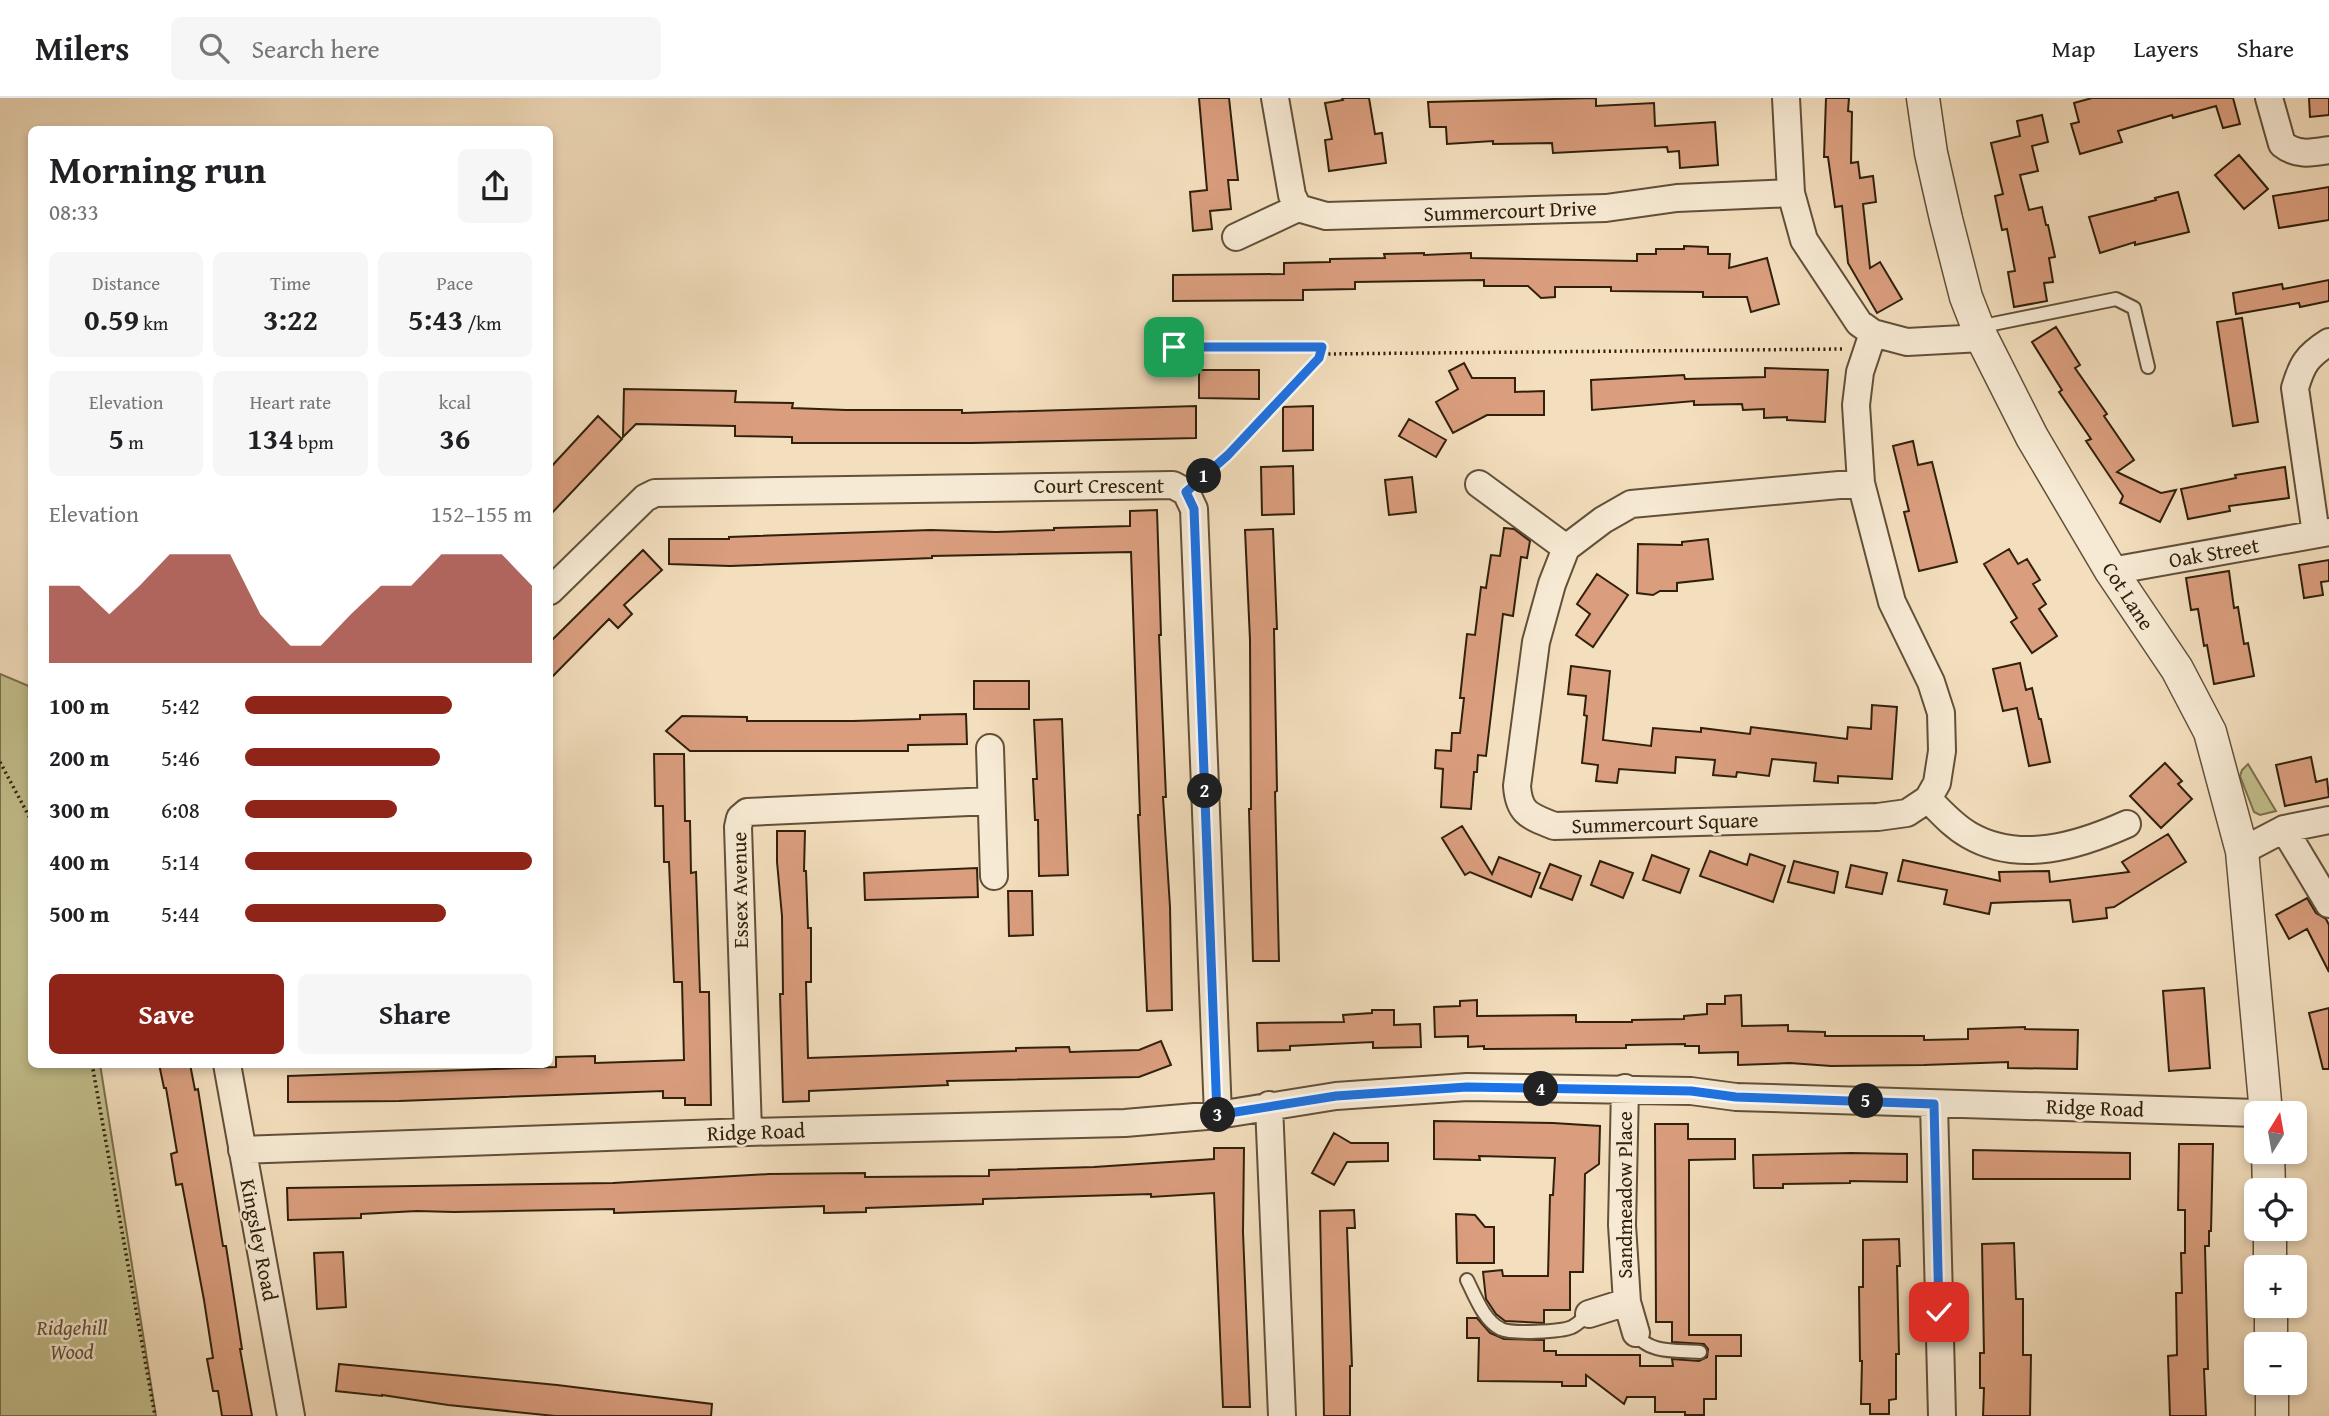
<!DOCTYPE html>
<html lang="en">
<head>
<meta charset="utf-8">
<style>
  :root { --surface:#fff; --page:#f6f6f6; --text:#202124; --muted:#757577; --line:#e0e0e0; --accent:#8f2418 }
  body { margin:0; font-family:"Gentium Book Plus",serif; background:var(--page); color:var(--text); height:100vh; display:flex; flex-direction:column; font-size:26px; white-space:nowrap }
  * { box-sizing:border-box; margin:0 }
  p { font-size:23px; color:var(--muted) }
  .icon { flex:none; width:38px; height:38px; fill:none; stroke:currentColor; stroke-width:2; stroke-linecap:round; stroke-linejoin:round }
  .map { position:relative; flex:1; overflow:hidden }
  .sheet { position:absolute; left:28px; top:28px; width:525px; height:942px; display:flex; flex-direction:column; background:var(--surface); border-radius:10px; box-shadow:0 4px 10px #0003 }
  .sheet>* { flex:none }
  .needle { width:46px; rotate:11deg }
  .fabs { position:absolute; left:2244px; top:1003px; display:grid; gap:14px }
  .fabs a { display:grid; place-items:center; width:63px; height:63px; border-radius:10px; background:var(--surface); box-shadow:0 4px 10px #0003; font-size:35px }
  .pin { position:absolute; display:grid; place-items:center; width:60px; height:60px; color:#fff; margin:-30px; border-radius:14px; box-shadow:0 4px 10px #0006 }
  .km { position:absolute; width:35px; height:35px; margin:-18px; border-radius:50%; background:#222; color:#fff; font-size:19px; line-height:35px; text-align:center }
  .round { display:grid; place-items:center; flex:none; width:74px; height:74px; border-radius:10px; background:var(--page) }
  .head { display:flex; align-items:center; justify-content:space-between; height:119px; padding:0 21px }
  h1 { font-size:38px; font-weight:600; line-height:52px }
  .metrics { display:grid; grid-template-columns:repeat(3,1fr); gap:10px; height:119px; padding:7px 21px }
  .metrics div { display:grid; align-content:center; border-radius:10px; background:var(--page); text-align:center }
  .metrics b { font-size:30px; font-weight:600 }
  .metrics small { font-size:19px; font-weight:400 }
  .metrics p { font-size:19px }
  .chart { height:196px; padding:14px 21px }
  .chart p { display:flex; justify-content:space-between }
  .chart svg { width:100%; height:126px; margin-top:7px; fill:var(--accent); opacity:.7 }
  .button { display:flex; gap:14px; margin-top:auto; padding:14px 21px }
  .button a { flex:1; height:80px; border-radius:10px; background:var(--accent); color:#fff; font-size:28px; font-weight:600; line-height:80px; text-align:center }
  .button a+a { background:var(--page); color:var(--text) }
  ul { padding:0 21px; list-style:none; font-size:23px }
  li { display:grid; grid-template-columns:112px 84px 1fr; align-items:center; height:52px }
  li i { height:18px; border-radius:9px; background:var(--accent) }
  header { display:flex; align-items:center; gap:42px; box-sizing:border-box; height:98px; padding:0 35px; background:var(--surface); border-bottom:2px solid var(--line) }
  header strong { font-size:33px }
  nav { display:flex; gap:38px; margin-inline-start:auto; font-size:24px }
  .search { width:490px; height:63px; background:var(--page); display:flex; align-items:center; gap:18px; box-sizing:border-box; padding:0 24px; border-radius:10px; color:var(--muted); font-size:26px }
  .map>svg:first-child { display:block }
  .green { fill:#c2bf8c; stroke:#7a704c; stroke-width:2 }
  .building { fill:#da9e7e; stroke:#31200c; stroke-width:2 }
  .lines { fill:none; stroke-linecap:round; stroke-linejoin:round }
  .service-casing { stroke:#625038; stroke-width:16 }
  .minor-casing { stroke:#625038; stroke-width:30 }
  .tertiary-casing { stroke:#625038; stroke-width:35 }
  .path { stroke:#31200c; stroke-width:3.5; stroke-dasharray:2 3.5; stroke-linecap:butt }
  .service { stroke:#f7ead4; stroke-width:12 }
  .minor { stroke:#f7ead4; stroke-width:26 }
  .tertiary { stroke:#f7ead4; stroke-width:32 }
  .route-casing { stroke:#fff; stroke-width:14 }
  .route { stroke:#1a73e8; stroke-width:9 }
  .labels { text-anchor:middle; stroke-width:5; stroke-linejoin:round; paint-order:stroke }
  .street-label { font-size:21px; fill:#31200c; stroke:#f7ead4 }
  .park-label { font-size:21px; font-style:italic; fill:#5c5032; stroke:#f7ead4 }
</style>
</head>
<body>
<header>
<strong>Milers</strong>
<div class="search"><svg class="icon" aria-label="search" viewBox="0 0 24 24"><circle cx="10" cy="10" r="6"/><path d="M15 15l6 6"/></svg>Search here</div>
<nav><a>Map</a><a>Layers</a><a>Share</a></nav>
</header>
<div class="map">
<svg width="2329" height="1318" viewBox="0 0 2329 1318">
  <rect width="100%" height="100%" fill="#f3debd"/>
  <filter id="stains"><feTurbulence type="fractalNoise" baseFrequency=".00286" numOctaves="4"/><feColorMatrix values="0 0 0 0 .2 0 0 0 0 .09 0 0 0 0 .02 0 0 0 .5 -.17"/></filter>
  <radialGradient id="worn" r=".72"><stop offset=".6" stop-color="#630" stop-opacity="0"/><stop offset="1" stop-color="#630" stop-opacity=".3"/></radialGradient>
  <!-- green -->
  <path class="green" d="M0,576L31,589L32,966H100L156,1318H0Z
    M2248,666L2276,713L2260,717L2254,714L2240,678L2242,672Z"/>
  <!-- building -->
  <path class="building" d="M1199,0H1229L1238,82H1228L1231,111L1210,113L1212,131L1193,133L1190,94L1207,92Z
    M1342,0H1369L1375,36L1382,35L1386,65L1329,73L1325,42L1332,41L1325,5L1343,2Z
    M1596,0V8L1654,5L1655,28L1715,24L1718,67L1680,70L1679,53L1668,54L1667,49L1553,55L1552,45L1493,46V43L1447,46L1446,29H1430L1428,4Z
    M1826,0H1849L1848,13L1852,14L1851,65L1858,64L1860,80L1873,78L1876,104L1863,106L1870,170L1880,164L1902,201L1877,215L1848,165L1842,108L1835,109L1828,59H1824Z
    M2092,0H2233L2240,26L2223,30L2216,8L2173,20L2172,17L2118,33L2122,44L2080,56L2071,26L2079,24L2074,5Z
    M2309,0H2329V17L2310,19Z
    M2042,17L2048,44L2032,48L2038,73L2020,77L2029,112L2042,109L2046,127H2048L2055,159L2049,160L2053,184L2044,185L2047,203L2014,209L2008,174L2015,173L2007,131L2002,132L1995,98L2003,96L1991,45L2020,38L2017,23Z
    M2239,57L2268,91L2244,111L2215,77Z
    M2329,89V122L2279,130L2273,98Z
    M2178,94L2189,134L2135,147V144L2100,155L2089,119L2156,102L2155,100Z
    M1684,148L1708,149V156H1730L1729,170L1767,160L1779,206L1751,214L1747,199H1703V194L1611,193V189H1555V199L1541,200L1528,188H1484V182L1355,184V191L1303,192V202L1173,203V177L1284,176V165L1330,164V161L1385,160L1384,156L1424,155V157L1471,155V160L1637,163V156H1656V151H1684Z
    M2329,182V203L2300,209L2299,205L2236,216L2233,195L2282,186L2283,191Z
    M2242,220L2258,324L2233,328L2217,224Z
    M2056,229L2080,267L2075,270L2107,316L2104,318L2134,362L2117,374L2161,395L2176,392L2160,424L2120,405L2123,398L2086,343L2091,341L2059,294L2062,292L2032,244Z
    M1464,265L1472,280H1515V294L1544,293V317H1487L1453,335L1436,304L1458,291L1449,273Z
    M1765,270L1828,272L1825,324L1787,322V319L1764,320V311L1743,312L1742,306L1694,307V303L1592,312L1591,282L1684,277L1685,281L1765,279Z
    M1199,272H1259V301L1199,300Z
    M624,291L736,293L735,304L793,305L792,310L846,312H962V315L1196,308V340L972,345H792V339L735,338V328L636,326L623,339Z
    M1313,308V352L1283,353V309Z
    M598,318L622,341L550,417V370Z
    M1409,321L1446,342L1436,359L1399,338Z
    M1913,343L1918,367L1932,364L1957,464L1919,473L1904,414L1909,413L1893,348Z
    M1293,368L1294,416L1262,417L1261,369Z
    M2285,369L2289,400L2229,408L2230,413L2188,421L2181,391L2236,380L2235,377Z
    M1412,379L1416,414L1389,417L1385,382Z
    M1157,412L1161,537H1159L1166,699H1163L1170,809L1172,912L1147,913L1138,717H1140L1131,454L932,458V460L730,468L669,466V441H729V439L931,432L996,434L1054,432V430L1130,428V413Z
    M1504,430L1514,431L1530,443L1527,460L1521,459L1513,518L1503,516L1486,658L1478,657L1477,674H1474L1471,711L1441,709L1443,671L1435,670L1436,652L1451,653L1452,635H1460L1464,600H1460L1467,536L1475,537L1481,489L1486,490L1491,457L1500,458Z
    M1273,431L1277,531H1274L1277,693L1275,694L1279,863H1253L1249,711H1251L1250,542L1245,432Z
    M1708,441L1713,481L1677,485V493H1660L1653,497L1637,495L1638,446L1682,447V444Z
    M2009,451L2018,466L2027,461L2040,482L2033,486L2046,506L2039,511L2057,538L2032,555L2011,524L2017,520L1984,466Z
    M643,452L662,472L624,507L632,516L618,530L609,521L550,581V544Z
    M2329,462V483L2321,484L2323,497L2304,500L2299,467Z
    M2229,473L2234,510L2238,509L2244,546L2248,545L2254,578L2214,586L2207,547L2204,548L2198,511L2191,512L2186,480Z
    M1597,476L1628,497L1593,549L1576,537L1590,516L1577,506Z
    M2020,565L2026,592L2032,590L2039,621H2041L2050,664L2029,668L2017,610L2003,613L1993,571Z
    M1571,568L1610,573L1603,642L1651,648L1653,630L1701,634V630L1750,636L1751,629L1847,641L1848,629L1871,631L1872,607L1897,609L1892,681L1838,678V685L1814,683L1816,665L1772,661L1769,678L1737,674L1736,679L1713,677L1715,662L1676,659L1675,675L1619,671L1617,685L1596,683L1598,667L1582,665L1587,618L1584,617L1586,598L1568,596Z
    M974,583H1029V611H974Z
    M966,616L967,646L908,647V653H690L666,633L682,618L747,619V623H853L920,621V617Z
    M1062,621L1068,777L1039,778L1038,722H1035L1033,681H1037L1034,622Z
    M654,656H684L685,723H690L691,775L696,774L700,894H709L711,1007H685V1000H663V993L399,1003L288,1004V978L556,969V959L595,958V965L684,962L682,884H674L669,764H664L663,708H655Z
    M2311,659L2316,684L2327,681L2329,699L2285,708L2276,667Z
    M2165,665L2182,683L2178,686L2192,701L2161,730L2130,698Z
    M1462,728L1492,776L1499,759L1540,775L1531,799L1470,774L1465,777L1442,740Z
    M777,733H805L804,773H806L808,830H811V884H806L808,960L1016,953V950L1069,949L1070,954L1139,952L1161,943L1171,967L1139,979L947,983L948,987L809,993V1003L783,1004L780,896H783L782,818L777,764Z
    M2168,736L2186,764L2114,809L2106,810L2107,820L2073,824L2070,802L1991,805L1989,816L1944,806L1947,792L1898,783L1903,762L2000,783L1999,774L2049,773L2050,784L2129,774L2122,764Z
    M1710,753L1747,767L1750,756L1785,768L1773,804L1700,778Z
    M1652,757L1689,771L1680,795L1643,782Z
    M1600,763L1633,775L1623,800L1591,787Z
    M1794,763L1838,774L1834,795L1788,784Z
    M1550,766L1581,778L1572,802L1540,790Z
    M1851,767L1887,775L1882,796L1846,789Z
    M977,770L978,799L865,802L864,775Z
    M1008,793H1032L1033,837L1009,838Z
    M2307,800L2316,815L2326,821L2329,827V874L2307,831L2289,841L2276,817Z
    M2204,890L2210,970L2169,973L2163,893Z
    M1741,897L1742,928L1788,927V933L1825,934V938H1924V942L1968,941V931L2025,929V931L2078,932L2077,971L2008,970V964L1924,967L1831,968L1790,965L1738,967V954L1699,955V948H1685V946L1626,947V950L1484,951V948L1468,949V938L1435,939L1434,909L1460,908V903L1477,902V918L1576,917V924H1632V922L1684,921V918L1707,916V906H1725V898Z
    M2329,910V971H2323L2309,915Z
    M1372,912H1394V927L1420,926L1421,949L1373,950V944L1290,948V952L1258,953L1257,925L1344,924L1343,917L1372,915Z
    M159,966H190L195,992L198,991L223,1148H226L242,1251H240L252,1318H222L218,1293H213L207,1261L213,1260L204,1202L182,1086L176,1087L171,1056L177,1054L166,990H164Z
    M1434,1023L1553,1025L1600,1028L1599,1066L1585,1076L1583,1174H1570V1212H1544V1225L1505,1223L1496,1216L1486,1201L1483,1174L1502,1172L1503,1178H1548L1550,1097H1553L1555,1060L1479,1058L1480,1062L1434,1061Z
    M1655,1026H1688V1041H1735V1061L1689,1062V1237H1741V1258H1716V1301H1704V1317H1685V1314H1655V1299H1627L1624,1306L1586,1277V1288H1562V1284L1478,1283L1479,1240H1467V1220H1477L1490,1235L1504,1241L1544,1242V1253H1556V1257H1640V1268H1673L1672,1261L1699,1263L1707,1259L1708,1251L1704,1246L1672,1244V1224H1656Z
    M1334,1035L1351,1045H1388V1063L1347,1064L1334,1087L1312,1075Z
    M2179,1046H2213L2211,1133H2209V1148H2205L2208,1271H2204L2206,1318H2170L2168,1258L2177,1257L2176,1195H2182L2181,1155H2185V1112H2178Z
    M1214,1050H1244L1243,1134L1250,1309H1223L1214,1095L1151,1099V1096L983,1101V1106L866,1110V1114L824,1115V1108L614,1115V1111L454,1114L417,1113L361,1116V1120L288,1122L287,1090L613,1085L769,1076L865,1075V1079L989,1078V1072L1094,1069L1214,1061Z
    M1973,1052L2130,1055V1081H1973Z
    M1851,1055L1907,1056V1084L1850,1083V1085L1783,1086V1090H1754L1753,1057Z
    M1354,1112L1355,1130H1347L1352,1268H1350V1318H1324L1320,1113Z
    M1456,1116L1475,1117L1485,1129H1494V1165H1457Z
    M1899,1141L1900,1168H1897L1899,1256H1896V1301L1889,1302V1316H1870V1306H1861L1862,1263H1860L1859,1189H1863V1142Z
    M2014,1145L2016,1201H2023V1257H2031L2030,1318H1983L1984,1290H1980V1255H1984L1982,1146Z
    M343,1154L346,1209L317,1211L314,1155Z
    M339,1266L557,1287L712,1306L711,1318H555L448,1307L382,1297V1298L336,1293Z"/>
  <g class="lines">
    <!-- service casing -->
    <g class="service-casing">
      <path id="service" d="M1978,229L2116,201L2134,210L2148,269
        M1467,1182C1475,1198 1484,1223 1501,1231C1511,1236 1561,1234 1572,1229C1578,1226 1584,1220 1589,1216
        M1636,1235C1647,1256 1678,1252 1700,1254"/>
    </g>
    <!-- minor casing -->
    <g class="minor-casing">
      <path id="minor" d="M1275,0L1292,97L1298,110
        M1786,0L1791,95L1804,142L1859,225L1873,235L1907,244L1982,240
        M2269,0L2282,46C2297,58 2311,55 2329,52
        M1236,139L1298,110L1326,118L1606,110L1677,100L1791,95
        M1861,385L1631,406L1603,422L1566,450L1552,486L1536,544L1517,688C1519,716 1530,718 1554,728L1878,719L1907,715L1928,701L1937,685L1942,653L1941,615L1931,584L1892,504L1861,385L1856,307L1860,274L1873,235
        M1479,386L1566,450
        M2316,436L2295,290C2302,266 2307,258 2329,244
        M2111,473L2329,434
        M550,493L645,400L655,395L1173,387L1186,394L1194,411L1218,1017
        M990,650L994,778
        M1928,701C1941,714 1953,728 1969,737C2019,766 2078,748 2127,726
        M2284,731L2329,806
        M2242,753L2284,731L2329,722
        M227,966L291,1318
        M1625,990L1622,1127L1627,1204L1636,1235
        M1934,1006L1942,1318
        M1269,1007L1282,1318
        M748,1034L738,729L740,720L747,714L991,703
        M242,1052L748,1034L1125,1025L1218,1017L1336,998L1467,989L1691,993L1736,999L2256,1015
        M1589,1216L1627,1204"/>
    </g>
    <!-- tertiary casing -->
    <g class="tertiary-casing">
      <path id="tertiary" d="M1923,0L1931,55L1946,121L1966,199L1982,240L2032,339L2111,473L2177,571L2210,634L2242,753L2266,1015
        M2268,1054L2269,1092
        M2270,1130V1169
        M2271,1208V1246
        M2272,1284V1318"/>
    </g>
    <!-- path -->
    <path class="path" d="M1174,249L1242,250L1243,247
      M1242,250L1322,249L1320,258
      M1204,378L1228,357L1323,256L1843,251
      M0,664L32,724
      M92,966L155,1318"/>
    <!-- service -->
    <use href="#service" class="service"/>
    <!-- minor -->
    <use href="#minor" class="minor"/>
    <!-- tertiary -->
    <use href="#tertiary" class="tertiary"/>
  </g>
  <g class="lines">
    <!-- route casing -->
    <g class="route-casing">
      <path id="route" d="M1174,249H1322L1319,260L1228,357L1186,394L1194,411L1217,1017L1336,998L1467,989L1691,993L1736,999L1934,1006L1939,1214"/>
    </g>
    <!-- route -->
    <use href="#route" class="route"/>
  </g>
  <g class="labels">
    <!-- street labels -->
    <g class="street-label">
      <text transform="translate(1510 113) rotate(-2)" y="7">Summercourt Drive</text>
      <text x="1099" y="395">Court Crescent</text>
      <text transform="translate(2214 455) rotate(-10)" y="7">Oak Street</text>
      <text transform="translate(2128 498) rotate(57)" y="7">Cot Lane</text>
      <text transform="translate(1665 725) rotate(-2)" y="7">Summercourt Square</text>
      <text transform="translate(740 792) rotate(-91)" y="7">Essex Avenue</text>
      <text transform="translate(2095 1010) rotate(2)" y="7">Ridge Road</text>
      <text transform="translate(756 1034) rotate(-2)" y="7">Ridge Road</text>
      <text transform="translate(1625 1097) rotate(-90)" y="7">Sandmeadow Place</text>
      <text transform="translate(259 1142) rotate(79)" y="7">Kingsley Road</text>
    </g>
    <!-- park labels -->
    <g class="park-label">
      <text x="72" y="1237">Ridgehill<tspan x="72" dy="24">Wood</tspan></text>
    </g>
  </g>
  <rect width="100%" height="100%" filter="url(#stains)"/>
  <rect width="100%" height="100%" fill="url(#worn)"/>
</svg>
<div class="fabs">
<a><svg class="needle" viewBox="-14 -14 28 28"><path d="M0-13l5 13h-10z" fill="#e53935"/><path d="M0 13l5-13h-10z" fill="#757577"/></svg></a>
<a><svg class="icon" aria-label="locate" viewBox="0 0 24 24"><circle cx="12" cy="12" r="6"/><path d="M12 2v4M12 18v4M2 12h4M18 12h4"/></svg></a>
<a>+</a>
<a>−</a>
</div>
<div class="pin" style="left:1174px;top:249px;background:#1e9e55"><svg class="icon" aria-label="arrive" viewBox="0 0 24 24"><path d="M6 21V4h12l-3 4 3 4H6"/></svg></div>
<div class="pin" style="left:1939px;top:1214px;background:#d93025"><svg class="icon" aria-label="check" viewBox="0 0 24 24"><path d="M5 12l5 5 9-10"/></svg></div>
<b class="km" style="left:1204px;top:378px">1</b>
<b class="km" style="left:1205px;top:693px">2</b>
<b class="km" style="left:1218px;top:1017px">3</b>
<b class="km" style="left:1541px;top:991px">4</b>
<b class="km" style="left:1866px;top:1003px">5</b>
<section class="sheet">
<div class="head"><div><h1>Morning run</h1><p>08:33</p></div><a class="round"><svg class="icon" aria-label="share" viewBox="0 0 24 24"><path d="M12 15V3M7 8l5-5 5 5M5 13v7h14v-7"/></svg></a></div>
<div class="metrics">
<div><p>Distance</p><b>0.59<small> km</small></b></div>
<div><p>Time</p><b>3:22</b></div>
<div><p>Pace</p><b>5:43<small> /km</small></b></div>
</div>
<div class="metrics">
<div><p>Elevation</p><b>5<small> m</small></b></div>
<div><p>Heart rate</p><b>134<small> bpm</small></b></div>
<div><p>kcal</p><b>36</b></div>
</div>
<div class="chart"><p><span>Elevation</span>152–155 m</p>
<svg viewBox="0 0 160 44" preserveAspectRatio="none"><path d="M0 44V17L10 17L20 27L30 17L40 6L50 6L60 6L70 27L80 38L90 38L100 27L110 17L120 17L130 6L140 6L150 6L160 17V44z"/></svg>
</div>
<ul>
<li><b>100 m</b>5:42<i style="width:72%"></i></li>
<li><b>200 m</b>5:46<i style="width:68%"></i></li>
<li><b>300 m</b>6:08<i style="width:53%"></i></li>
<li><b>400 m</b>5:14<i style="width:100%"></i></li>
<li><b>500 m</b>5:44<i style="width:70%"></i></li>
</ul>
<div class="button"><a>Save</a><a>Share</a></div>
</section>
</div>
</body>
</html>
